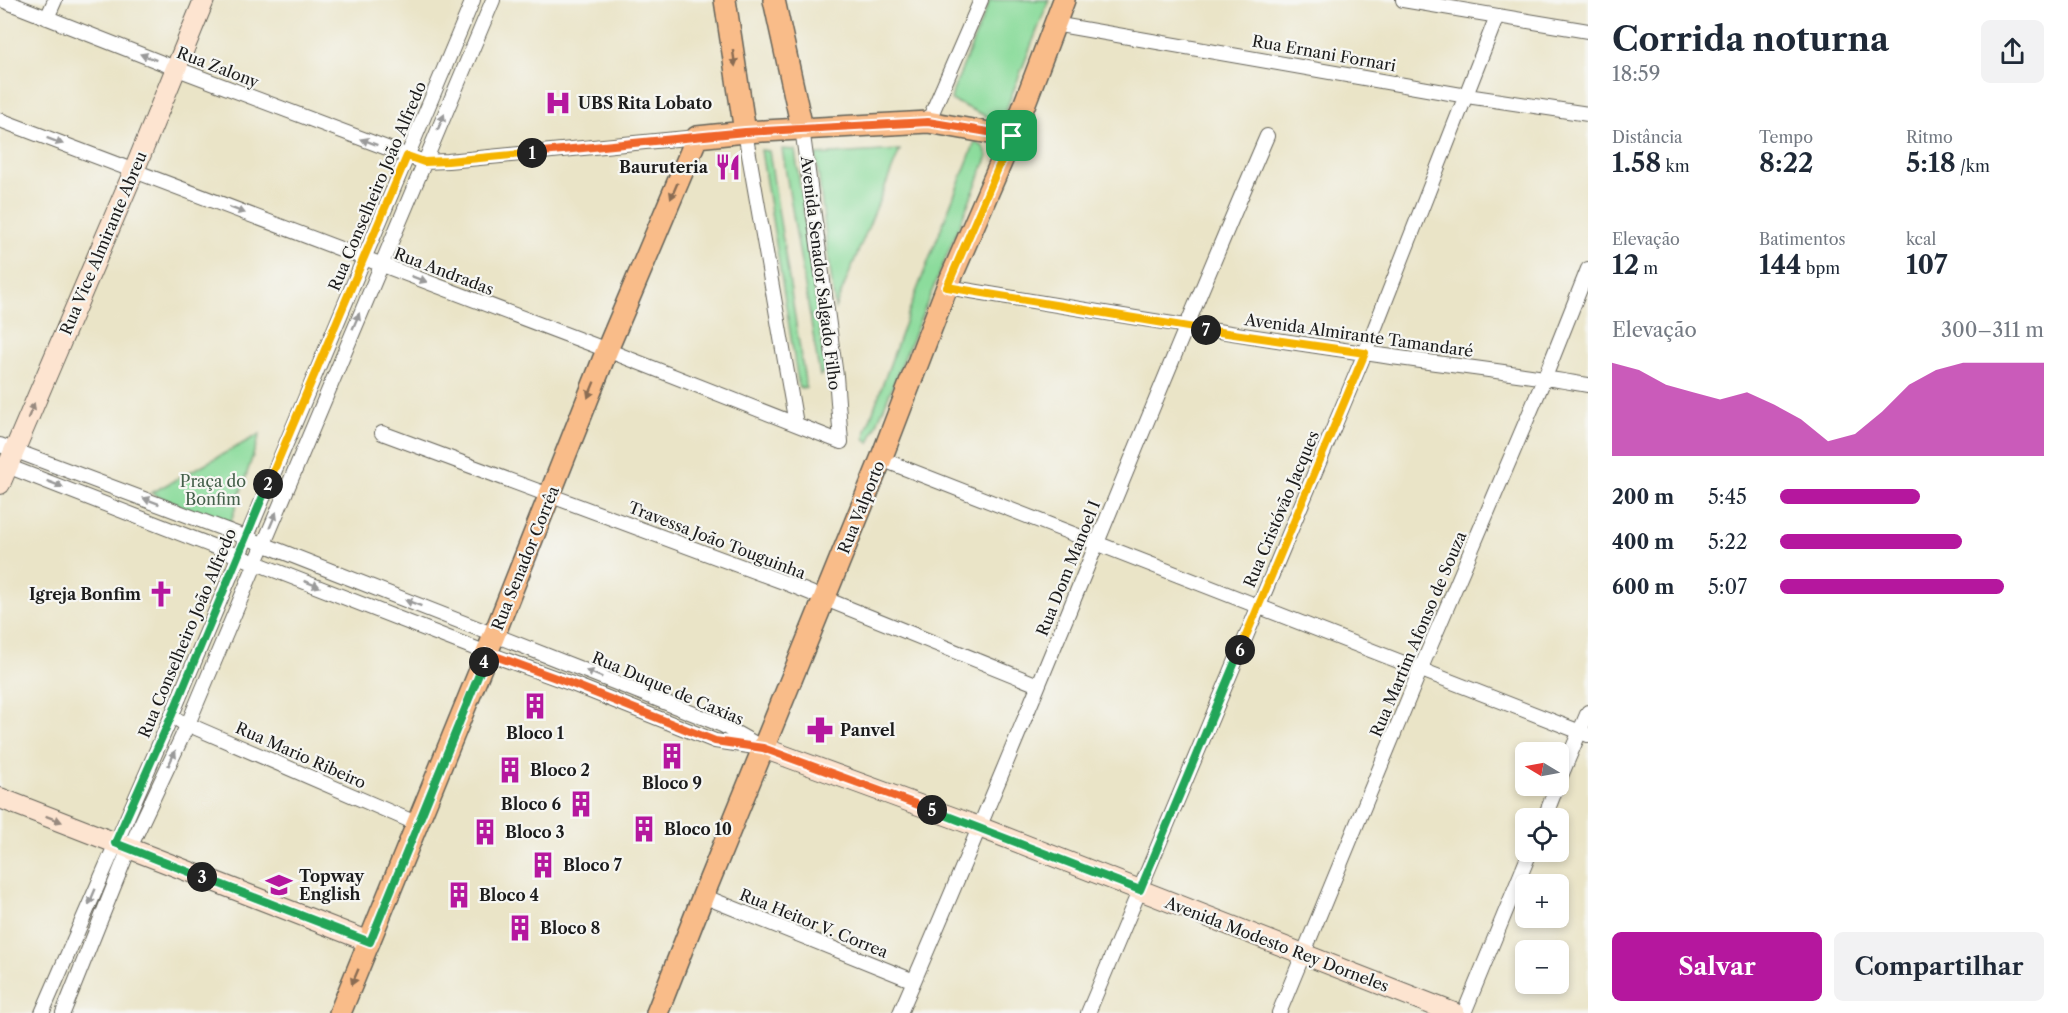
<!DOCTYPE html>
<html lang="pt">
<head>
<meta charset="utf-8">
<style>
  :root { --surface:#fff; --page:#f2f2f3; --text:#1f2937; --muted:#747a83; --accent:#b5179e }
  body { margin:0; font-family:"Libre Caslon Text",serif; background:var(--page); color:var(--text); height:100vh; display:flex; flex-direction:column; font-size:22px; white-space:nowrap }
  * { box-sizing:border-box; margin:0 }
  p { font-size:20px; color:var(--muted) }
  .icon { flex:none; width:33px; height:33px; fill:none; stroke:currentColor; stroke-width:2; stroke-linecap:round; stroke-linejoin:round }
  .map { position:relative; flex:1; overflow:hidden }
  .sheet { display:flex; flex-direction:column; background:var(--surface); width:480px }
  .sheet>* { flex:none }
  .needle { width:39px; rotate:280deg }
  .buttons { position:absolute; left:1515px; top:742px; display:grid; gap:12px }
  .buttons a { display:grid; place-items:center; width:54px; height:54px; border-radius:9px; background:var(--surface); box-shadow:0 3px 9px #0003; font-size:30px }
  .pin { position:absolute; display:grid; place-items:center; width:51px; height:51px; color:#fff; margin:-26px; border-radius:12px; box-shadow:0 3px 9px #0006 }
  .km { position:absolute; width:30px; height:30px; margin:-15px; border-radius:50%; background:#222; color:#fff; font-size:16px; line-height:30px; text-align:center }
  .round { display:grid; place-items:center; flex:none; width:63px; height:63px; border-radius:9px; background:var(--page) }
  .summary { display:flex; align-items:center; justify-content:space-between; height:102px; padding:0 24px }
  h1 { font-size:33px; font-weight:700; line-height:45px }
  .metrics { display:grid; grid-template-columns:repeat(3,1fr); gap:9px; height:102px; padding:6px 24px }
  .metrics div { display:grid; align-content:center }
  .metrics b { font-size:26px; font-weight:700 }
  .metrics small { font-size:16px; font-weight:400 }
  .metrics p { font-size:16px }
  .chart { height:168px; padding:12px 24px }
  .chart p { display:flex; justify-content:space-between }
  .chart svg { width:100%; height:108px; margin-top:6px; fill:var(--accent); opacity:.7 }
  .button { display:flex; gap:12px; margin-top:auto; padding:12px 24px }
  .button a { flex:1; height:69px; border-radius:9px; background:var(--accent); color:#fff; font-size:24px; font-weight:700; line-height:69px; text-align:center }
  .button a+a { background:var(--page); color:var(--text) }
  ul { padding:0 24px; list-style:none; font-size:20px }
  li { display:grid; grid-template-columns:96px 72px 1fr; align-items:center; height:45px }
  li i { height:15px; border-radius:8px; background:var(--accent) }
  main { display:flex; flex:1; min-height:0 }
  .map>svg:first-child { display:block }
  .green { fill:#8cdc9c; stroke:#547c5c; stroke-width:1.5 }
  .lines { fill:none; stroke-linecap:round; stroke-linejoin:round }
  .street-casing { stroke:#646258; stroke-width:16 }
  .secondary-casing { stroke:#646258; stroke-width:22 }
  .primary-casing { stroke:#646258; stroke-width:24 }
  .street { stroke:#fff; stroke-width:14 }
  .secondary { stroke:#fde4d0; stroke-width:20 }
  .primary { stroke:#f9bc89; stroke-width:21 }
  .oneway { fill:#999 }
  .oneway2 { fill:#8a6c52 }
  .oneway3 { fill:#988a7f }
  .split-1-casing { stroke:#fff; stroke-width:12 }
  .split-2-casing { stroke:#fff; stroke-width:12 }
  .split-3-casing { stroke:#fff; stroke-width:12 }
  .split-4-casing { stroke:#fff; stroke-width:12 }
  .split-5-casing { stroke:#fff; stroke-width:12 }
  .split-6-casing { stroke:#fff; stroke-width:12 }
  .split-7-casing { stroke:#fff; stroke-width:12 }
  .split-8-casing { stroke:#fff; stroke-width:12 }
  .split-1 { stroke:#f0652b; stroke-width:8 }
  .split-2 { stroke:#f5b400; stroke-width:8 }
  .split-3 { stroke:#22a559; stroke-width:8 }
  .split-4 { stroke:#22a559; stroke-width:8 }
  .split-5 { stroke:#f0652b; stroke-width:8 }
  .split-6 { stroke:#22a559; stroke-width:8 }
  .split-7 { stroke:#f5b400; stroke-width:8 }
  .split-8 { stroke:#f5b400; stroke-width:8 }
  .labels { text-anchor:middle; stroke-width:4.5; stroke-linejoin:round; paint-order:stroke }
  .street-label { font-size:16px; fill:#1c1c1c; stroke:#f6f6f2 }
  .poi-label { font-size:16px; font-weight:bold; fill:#1c1c1c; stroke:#f6f6f2; text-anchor:start }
  .park-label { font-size:16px; fill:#435f49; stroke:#f6f6f2 }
</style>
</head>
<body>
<main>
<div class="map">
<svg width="1588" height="1013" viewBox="0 0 1588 1013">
  <rect width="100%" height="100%" fill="#f6f6f2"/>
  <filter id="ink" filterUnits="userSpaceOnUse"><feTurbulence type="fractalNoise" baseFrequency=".0167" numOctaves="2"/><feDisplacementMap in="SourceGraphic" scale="12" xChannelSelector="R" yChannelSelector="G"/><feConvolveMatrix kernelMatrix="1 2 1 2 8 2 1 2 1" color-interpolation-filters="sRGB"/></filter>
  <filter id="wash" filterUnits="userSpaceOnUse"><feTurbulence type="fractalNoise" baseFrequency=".008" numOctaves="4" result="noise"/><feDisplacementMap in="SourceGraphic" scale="24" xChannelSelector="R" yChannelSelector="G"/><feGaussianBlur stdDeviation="1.35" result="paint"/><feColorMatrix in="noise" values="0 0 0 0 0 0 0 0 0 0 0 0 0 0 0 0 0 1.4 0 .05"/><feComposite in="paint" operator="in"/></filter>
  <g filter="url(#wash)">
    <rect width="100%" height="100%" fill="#eae4c7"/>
    <!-- green -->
    <path class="green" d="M990,0H1049L1003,117L999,122L951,100L953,91Z
      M975,142L984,147L988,156L869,443L865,438L866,431L912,303Z
      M782,149L795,150L825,370L820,376Z
      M761,150L769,151L806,388H799Z
      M900,150L835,308L816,155Z
      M260,434L229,527L151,493Z"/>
  </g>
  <g filter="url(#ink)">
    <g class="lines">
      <!-- street casing -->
      <g class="street-casing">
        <path id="street" d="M2,0L175,68L424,162L448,161L697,137
          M1403,0L1588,31
          M47,18L55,0
          M1054,24L1467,96L1588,114
          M0,120L607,350L841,442L836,376L802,128
          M928,122L981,0
          M745,132L796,424
          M947,287C1086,310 1224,333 1364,353C1438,364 1514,372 1588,385
          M382,433L786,583L1038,685
          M0,445L245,537L581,669L722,725L763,748
          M881,459L1588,735
          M2,464L487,653L575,685L715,741L755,747
          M180,721L418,824
          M1558,783L1588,712
          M1544,819L1557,786
          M703,896L914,981
          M42,1013L171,717L473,0
          M63,1013L126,856L188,724L493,0
          M900,1013C1027,723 1141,427 1267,136
          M1088,1013L1365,353L1497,16
          M1279,1013L1421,668L1545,377L1588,269
          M1464,1013L1530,852"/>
      </g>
      <!-- secondary casing -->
      <g class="secondary-casing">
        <path id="secondary" d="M0,484L134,171L204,0
          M763,748L979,827L1454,1013
          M0,798L370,942"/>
      </g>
      <!-- primary casing -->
      <g class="primary-casing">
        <path id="primary" d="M725,0L745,132
          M774,0L802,128
          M340,1013L487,653L607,350L697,137L745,132L928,122L1012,137
          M657,1013L703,896L881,459L947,287L1012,137L1064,0"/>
      </g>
      <!-- street -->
      <use href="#street" class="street"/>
      <!-- secondary -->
      <use href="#secondary" class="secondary"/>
      <!-- primary -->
      <use href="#primary" class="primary"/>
    </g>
    <!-- one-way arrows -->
    <defs><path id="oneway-solid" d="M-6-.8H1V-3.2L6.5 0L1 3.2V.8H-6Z" transform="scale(1.5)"/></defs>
    <g class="oneway">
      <use href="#oneway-solid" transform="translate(148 57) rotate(-159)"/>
      <use href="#oneway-solid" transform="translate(441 122) rotate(-67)"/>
      <use href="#oneway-solid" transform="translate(55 141) rotate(21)"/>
      <use href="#oneway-solid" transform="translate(369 142) rotate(-159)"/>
      <use href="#oneway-solid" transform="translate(237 210) rotate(21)"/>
      <use href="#oneway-solid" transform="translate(419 279) rotate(21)"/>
      <use href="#oneway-solid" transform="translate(356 321) rotate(-67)"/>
      <use href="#oneway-solid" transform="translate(55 484) rotate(21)"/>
      <use href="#oneway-solid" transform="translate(151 501) rotate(-159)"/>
      <use href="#oneway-solid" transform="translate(273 520) rotate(-67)"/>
      <use href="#oneway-solid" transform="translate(312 584) rotate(21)"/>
      <use href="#oneway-solid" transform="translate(413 603) rotate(-159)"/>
      <use href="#oneway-solid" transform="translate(594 674) rotate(-158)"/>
      <use href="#oneway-solid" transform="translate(172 758) rotate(-65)"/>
      <use href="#oneway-solid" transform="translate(92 897) rotate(113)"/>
    </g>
    <g class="oneway2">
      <use href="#oneway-solid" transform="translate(734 58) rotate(82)"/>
      <use href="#oneway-solid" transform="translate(674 191) rotate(113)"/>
      <use href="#oneway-solid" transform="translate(591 390) rotate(112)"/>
      <use href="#oneway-solid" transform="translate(355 977) rotate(113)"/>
    </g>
    <g class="oneway3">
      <use href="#oneway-solid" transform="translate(31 411) rotate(-67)"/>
      <use href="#oneway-solid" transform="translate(54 819) rotate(21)"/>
    </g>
  </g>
  <g class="lines" filter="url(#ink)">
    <!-- split-1 casing -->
    <g class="split-1-casing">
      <path id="split-1" d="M532,153L745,132L928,122L1012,136"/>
    </g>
    <!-- split-2 casing -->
    <g class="split-2-casing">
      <path id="split-2" d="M268,484L407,156L424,162L448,161L532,153"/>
    </g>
    <!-- split-3 casing -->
    <g class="split-3-casing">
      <path id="split-3" d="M202,877L115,843L171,717L268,484"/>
    </g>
    <!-- split-4 casing -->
    <g class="split-4-casing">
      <path id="split-4" d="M202,877L370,942L484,662"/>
    </g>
    <!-- split-5 casing -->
    <g class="split-5-casing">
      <path id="split-5" d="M484,662L487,653L575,685L715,741L763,748L932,810"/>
    </g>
    <!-- split-6 casing -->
    <g class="split-6-casing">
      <path id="split-6" d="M932,810L1140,890L1240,650"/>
    </g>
    <!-- split-7 casing -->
    <g class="split-7-casing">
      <path id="split-7" d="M1206,330L1365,353L1240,650"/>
    </g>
    <!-- split-8 casing -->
    <g class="split-8-casing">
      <path id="split-8" d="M1012,136L947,287L1206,330"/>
    </g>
    <!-- split-1 -->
    <use href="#split-1" class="split-1"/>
    <!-- split-2 -->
    <use href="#split-2" class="split-2"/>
    <!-- split-3 -->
    <use href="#split-3" class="split-3"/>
    <!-- split-4 -->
    <use href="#split-4" class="split-4"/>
    <!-- split-5 -->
    <use href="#split-5" class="split-5"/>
    <!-- split-6 -->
    <use href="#split-6" class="split-6"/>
    <!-- split-7 -->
    <use href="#split-7" class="split-7"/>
    <!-- split-8 -->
    <use href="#split-8" class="split-8"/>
  </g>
  <!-- icons -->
  <defs>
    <g id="hospital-bare" transform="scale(2.07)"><path d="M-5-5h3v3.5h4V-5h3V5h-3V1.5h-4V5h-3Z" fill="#b5179e" stroke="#f6f6f2" stroke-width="2.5" paint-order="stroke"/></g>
    <g id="restaurant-bare" transform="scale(2.07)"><path d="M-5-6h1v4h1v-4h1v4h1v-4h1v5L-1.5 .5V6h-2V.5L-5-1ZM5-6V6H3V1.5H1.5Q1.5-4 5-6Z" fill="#b5179e" stroke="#f6f6f2" stroke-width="2.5" paint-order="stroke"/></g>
    <g id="church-bare" transform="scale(2.07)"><path d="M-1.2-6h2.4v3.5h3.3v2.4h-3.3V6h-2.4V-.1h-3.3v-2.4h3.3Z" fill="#b5179e" stroke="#f6f6f2" stroke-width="2.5" paint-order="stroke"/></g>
    <g id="building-bare" transform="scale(2.07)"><path d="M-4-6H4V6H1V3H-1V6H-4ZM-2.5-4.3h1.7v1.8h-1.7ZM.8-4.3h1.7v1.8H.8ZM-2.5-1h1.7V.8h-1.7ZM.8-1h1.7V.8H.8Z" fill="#b5179e" stroke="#f6f6f2" stroke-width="2.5" paint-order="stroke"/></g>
    <g id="pharmacy-bare" transform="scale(2.07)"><path d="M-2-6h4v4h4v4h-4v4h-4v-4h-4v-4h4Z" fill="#b5179e" stroke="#f6f6f2" stroke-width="2.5" paint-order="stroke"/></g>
    <g id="university-bare" transform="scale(2.07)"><path d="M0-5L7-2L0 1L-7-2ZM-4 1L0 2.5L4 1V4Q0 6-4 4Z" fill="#b5179e" stroke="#f6f6f2" stroke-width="2.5" paint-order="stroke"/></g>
  </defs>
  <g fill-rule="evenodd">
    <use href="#hospital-bare" x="558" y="103"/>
    <use href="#restaurant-bare" x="728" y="167"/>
    <use href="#church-bare" x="161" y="594"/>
    <use href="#building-bare" x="535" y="706"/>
    <use href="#pharmacy-bare" x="820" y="730"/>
    <use href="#building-bare" x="672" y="756"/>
    <use href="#building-bare" x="510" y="770"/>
    <use href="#building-bare" x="581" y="804"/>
    <use href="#building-bare" x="644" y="829"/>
    <use href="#building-bare" x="485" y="832"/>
    <use href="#building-bare" x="543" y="865"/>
    <use href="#university-bare" x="279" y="885"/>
    <use href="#building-bare" x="459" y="895"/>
    <use href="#building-bare" x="520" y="928"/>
  </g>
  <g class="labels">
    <!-- street labels -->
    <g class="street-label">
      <text transform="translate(1324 53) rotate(10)" y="6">Rua Ernani Fornari</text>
      <text transform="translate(218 67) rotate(21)" y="6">Rua Zalony</text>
      <text transform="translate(377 186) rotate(-67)" y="6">Rua Conselheiro João Alfredo</text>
      <text transform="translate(103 243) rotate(-67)" y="6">Rua Vice Almirante Abreu</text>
      <text transform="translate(444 271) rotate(21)" y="6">Rua Andradas</text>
      <text transform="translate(821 273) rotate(83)" y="6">Avenida Senador Salgado Filho</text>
      <text transform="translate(1359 335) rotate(8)" y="6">Avenida Almirante Tamandaré</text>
      <text transform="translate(861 507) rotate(-68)" y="6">Rua Valporto</text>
      <text transform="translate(1281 509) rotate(-67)" y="6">Rua Cristóvão Jacques</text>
      <text transform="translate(717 540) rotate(21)" y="6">Travessa João Touguinha</text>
      <text transform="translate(525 558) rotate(-68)" y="6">Rua Senador Corrêa</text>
      <text transform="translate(1068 568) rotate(-68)" y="6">Rua Dom Manoel I</text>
      <text transform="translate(187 633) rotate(-67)" y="6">Rua Conselheiro João Alfredo</text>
      <text transform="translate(1418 634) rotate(-67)" y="6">Rua Martim Afonso de Souza</text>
      <text transform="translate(668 688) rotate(23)" y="6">Rua Duque de Caxias</text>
      <text transform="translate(301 755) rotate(24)" y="6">Rua Mario Ribeiro</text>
      <text transform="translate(814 923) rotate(22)" y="6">Rua Heitor V. Correa</text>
      <text transform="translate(1277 944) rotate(21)" y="6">Avenida Modesto Rey Dorneles</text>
    </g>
    <!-- poi labels -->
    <g class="poi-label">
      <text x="578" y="109">UBS Rita Lobato</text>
      <text x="708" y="173" text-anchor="end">Bauruteria</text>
      <text x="141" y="600" text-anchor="end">Igreja Bonfim</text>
      <text x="840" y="736">Panvel</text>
      <text x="535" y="739" text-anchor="middle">Bloco 1</text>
      <text x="530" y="776">Bloco 2</text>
      <text x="672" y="789" text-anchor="middle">Bloco 9</text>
      <text x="561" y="810" text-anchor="end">Bloco 6</text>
      <text x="664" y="835">Bloco 10</text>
      <text x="505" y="838">Bloco 3</text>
      <text x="563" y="871">Bloco 7</text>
      <text x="299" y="882">Topway<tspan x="299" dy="18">English</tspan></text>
      <text x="479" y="901">Bloco 4</text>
      <text x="540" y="934">Bloco 8</text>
    </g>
    <!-- park labels -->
    <g class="park-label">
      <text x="213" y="487">Praça do<tspan x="213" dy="18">Bonfim</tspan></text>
    </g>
  </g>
</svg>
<div class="buttons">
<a><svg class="needle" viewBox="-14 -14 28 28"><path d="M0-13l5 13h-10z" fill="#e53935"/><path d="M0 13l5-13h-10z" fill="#747a83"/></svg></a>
<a><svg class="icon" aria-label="locate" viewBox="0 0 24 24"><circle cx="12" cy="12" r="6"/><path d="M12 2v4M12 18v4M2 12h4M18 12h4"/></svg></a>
<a>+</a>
<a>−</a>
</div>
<div class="pin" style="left:1012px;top:136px;background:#1e9e55"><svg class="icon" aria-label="arrive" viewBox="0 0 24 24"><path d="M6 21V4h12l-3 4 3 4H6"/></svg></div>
<b class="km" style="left:532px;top:153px">1</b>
<b class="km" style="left:268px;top:484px">2</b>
<b class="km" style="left:202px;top:877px">3</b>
<b class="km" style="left:484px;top:662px">4</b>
<b class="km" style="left:932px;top:810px">5</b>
<b class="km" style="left:1240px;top:650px">6</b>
<b class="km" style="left:1206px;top:330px">7</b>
</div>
<section class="sheet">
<div class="summary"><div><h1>Corrida noturna</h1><p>18:59</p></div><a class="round"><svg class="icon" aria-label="share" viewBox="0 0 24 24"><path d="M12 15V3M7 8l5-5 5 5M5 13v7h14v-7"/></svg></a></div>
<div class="metrics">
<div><p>Distância</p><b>1.58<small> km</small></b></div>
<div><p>Tempo</p><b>8:22</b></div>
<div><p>Ritmo</p><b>5:18<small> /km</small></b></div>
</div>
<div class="metrics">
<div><p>Elevação</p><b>12<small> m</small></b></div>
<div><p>Batimentos</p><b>144<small> bpm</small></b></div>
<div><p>kcal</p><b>107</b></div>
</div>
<div class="chart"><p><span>Elevação</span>300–311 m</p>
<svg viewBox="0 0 160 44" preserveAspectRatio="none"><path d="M0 44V6L10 9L20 15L30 18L40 21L50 18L60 23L70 29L80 38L90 35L100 26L110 15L120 9L130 6L140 6L150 6L160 6V44z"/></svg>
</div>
<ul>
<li><b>200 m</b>5:45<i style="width:53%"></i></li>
<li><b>400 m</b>5:22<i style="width:69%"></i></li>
<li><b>600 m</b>5:07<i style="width:85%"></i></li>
</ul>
<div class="button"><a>Salvar</a><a>Compartilhar</a></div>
</section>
</main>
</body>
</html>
